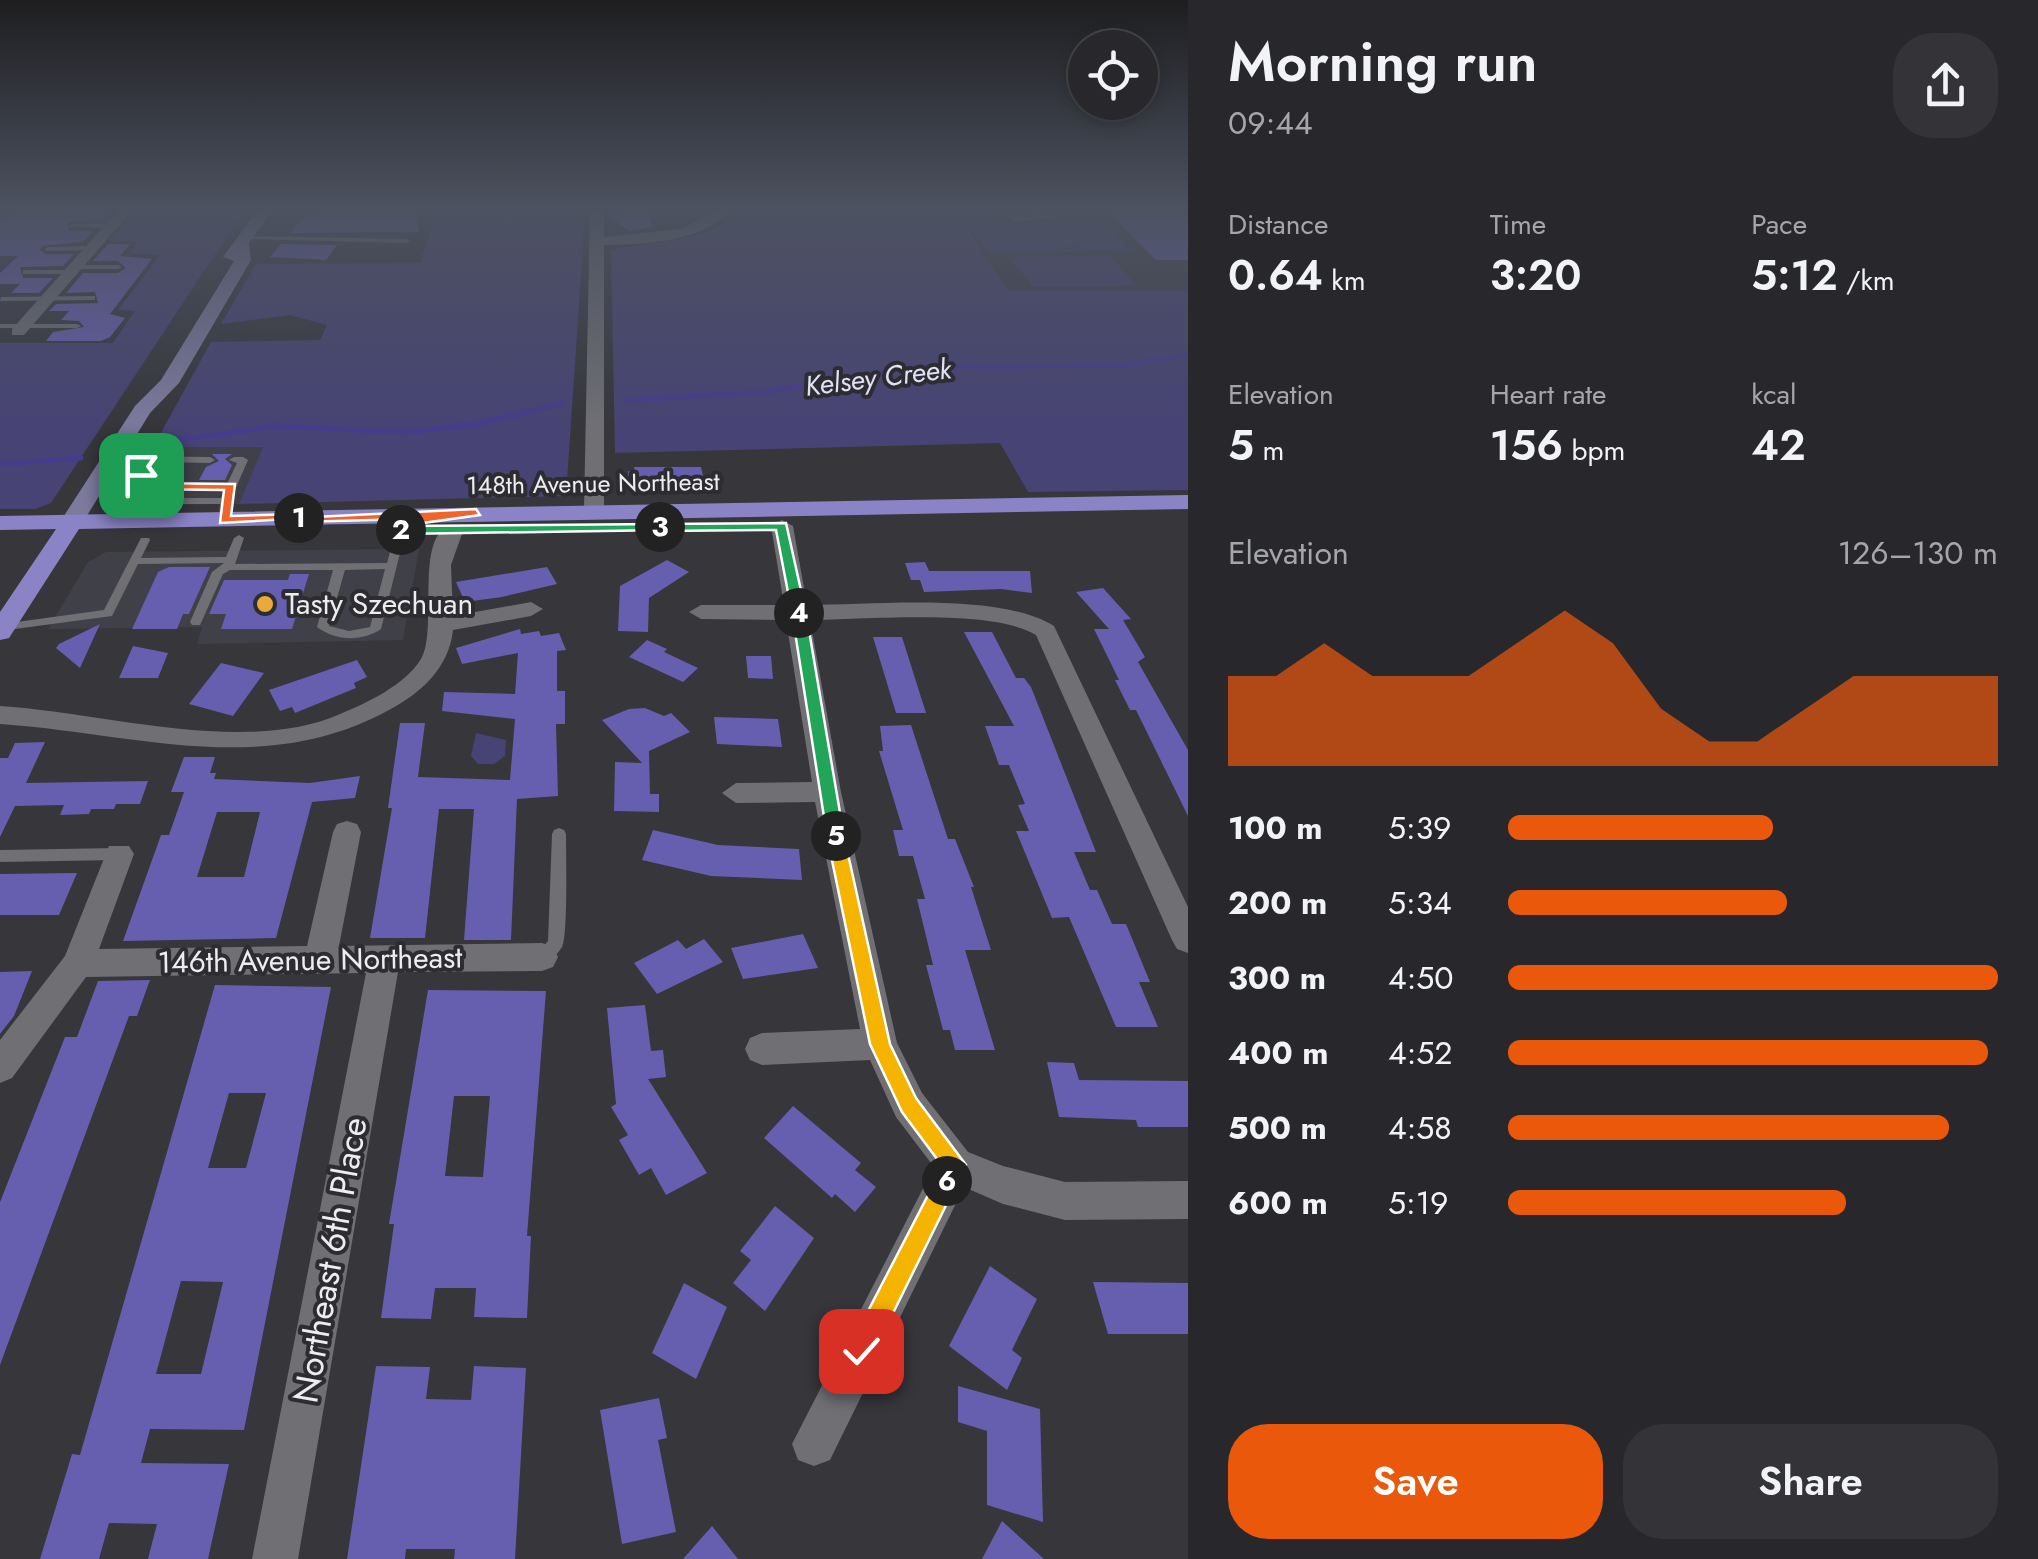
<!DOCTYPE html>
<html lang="en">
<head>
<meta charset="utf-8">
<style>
  :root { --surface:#28282c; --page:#343438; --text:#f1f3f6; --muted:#a5a6a9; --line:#444448; --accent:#ea580c }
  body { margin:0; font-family:Jost,sans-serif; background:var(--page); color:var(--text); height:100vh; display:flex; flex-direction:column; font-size:38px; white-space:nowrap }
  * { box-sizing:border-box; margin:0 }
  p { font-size:32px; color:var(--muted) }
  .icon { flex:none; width:55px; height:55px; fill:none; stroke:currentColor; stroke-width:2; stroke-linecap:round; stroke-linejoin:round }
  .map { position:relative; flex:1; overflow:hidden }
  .side { display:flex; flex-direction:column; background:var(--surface); width:850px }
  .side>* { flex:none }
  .tools { position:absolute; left:1068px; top:30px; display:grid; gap:20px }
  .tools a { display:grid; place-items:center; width:90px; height:90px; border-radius:50%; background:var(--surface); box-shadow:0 5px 15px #0003,0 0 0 2px var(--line); font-size:50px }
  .pin { position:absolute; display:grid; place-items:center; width:85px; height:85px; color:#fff; margin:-42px; border-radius:20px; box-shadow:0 5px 15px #0006 }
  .km { position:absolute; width:50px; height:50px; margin:-25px; border-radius:50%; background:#222; color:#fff; font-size:28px; line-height:50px; text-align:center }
  .round { display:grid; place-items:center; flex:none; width:105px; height:105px; border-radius:40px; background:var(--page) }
  .head { display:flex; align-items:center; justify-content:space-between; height:170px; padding:0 40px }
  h1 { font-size:55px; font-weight:600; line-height:75px }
  .figures { display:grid; grid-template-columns:repeat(3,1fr); gap:15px; height:170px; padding:10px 40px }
  .figures div { display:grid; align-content:center }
  .figures b { font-size:42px; font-weight:600 }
  .figures small { font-size:28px; font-weight:400 }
  .figures p { font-size:28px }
  .chart { height:280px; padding:20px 40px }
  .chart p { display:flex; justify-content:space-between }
  .chart svg { width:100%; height:180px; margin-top:10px; fill:var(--accent); opacity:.7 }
  .button { display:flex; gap:20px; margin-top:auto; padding:20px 40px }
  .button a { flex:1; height:115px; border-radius:40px; background:var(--accent); color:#fff; font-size:40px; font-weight:600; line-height:115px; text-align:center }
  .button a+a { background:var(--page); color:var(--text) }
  ul { padding:0 40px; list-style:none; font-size:32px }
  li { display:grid; grid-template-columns:160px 120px 1fr; align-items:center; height:75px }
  li i { height:25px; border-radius:12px; background:var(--accent) }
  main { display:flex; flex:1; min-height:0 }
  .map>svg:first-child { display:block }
  .built { fill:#404049 }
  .green { fill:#474374 }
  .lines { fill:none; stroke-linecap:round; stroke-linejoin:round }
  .stream-far1 { stroke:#473c8b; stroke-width:4 }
  .stream { stroke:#473c8b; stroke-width:5 }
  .building { fill:#665eaf; fill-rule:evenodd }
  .service { fill:#6f6f74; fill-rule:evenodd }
  .minor { fill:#6f6f74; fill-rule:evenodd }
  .secondary { fill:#7c7a9d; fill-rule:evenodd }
  .primary { fill:#8a84c7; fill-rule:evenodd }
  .split-1 { fill:#f0652b; stroke:#fff; stroke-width:2.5 }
  .split-2 { fill:#f0652b; stroke:#fff; stroke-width:2.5 }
  .split-3 { fill:#22a559; stroke:#fff; stroke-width:2.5 }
  .split-4 { fill:#22a559; stroke:#fff; stroke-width:2.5 }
  .split-5 { fill:#22a559; stroke:#fff; stroke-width:2.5 }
  .split-6 { fill:#f5b400; stroke:#fff; stroke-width:2.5 }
  .split-7 { fill:#f5b400; stroke:#fff; stroke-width:2.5 }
  .poi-dot { fill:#eba93a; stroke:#2c2c31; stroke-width:4 }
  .labels { text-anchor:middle; stroke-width:8; stroke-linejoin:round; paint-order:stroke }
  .far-street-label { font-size:25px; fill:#ededf0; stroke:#2c2c31 }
  .far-water-label { font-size:28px; font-style:italic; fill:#e0e0f7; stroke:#2c2c31 }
  .poi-label { font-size:30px; fill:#ededf0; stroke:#2c2c31; text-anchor:start }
  .street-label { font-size:30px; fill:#ededf0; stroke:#2c2c31 }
  .near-street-label { font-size:35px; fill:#ededf0; stroke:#2c2c31 }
</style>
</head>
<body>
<main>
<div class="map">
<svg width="1188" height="1559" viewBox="0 0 1188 1559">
  <rect width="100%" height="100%" fill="#36363b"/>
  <!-- built -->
  <path class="built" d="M953,207H1188V290H1007Z
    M153,447H264L239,504L121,505Z
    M419,549L403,640L197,644L202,627L48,629L88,562L106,552Z"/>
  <!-- green -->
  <path class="green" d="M138,207H193L188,215H241L51,503L35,509H0V343H113L135,311L118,310L160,255L130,254L138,241H109Z
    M745,207H953L1008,290H1188V490L1028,492L1000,443L615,453L611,250C653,242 715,241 745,207Z
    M957,207H977L999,223L1093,219L1105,224L1132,251L1061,252L1087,241L1058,250L1059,254H988Z
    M585,215L566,496L239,504L263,447H153L211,342L320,340L327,325L290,315L221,324L256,264L420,263L435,217Z
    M1109,255L1137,286L1034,287L1008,257Z
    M476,733L506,740L505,756L494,764H478L471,756Z"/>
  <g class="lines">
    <!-- stream-far1 -->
    <path class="stream-far1" d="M1143,362L1188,355"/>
    <!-- stream -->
    <path class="stream" d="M627,400L763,392L911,367L1123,365L1159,359
      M147,445L274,426L407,432L477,424L563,403
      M0,464L81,458"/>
  </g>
  <!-- building -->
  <path class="building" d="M24,207L111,209L103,220L68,222L69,231H93L83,242L42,246L40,250L46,254H74L63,266L20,267L23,278H53L39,293H11L20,284H0V273L18,256H0V220Z
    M329,207H414L419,232L290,233L302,219Z
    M623,207H649L652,227L629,231L608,216L624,213Z
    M1104,207H1176L1188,212V260H1156Z
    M108,244H130L120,256L152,259L110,314L125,318L110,337L101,341H46L53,332L84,327L79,321L61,320L69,311H49L56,304L98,303L95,292L66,293L83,273H118L126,268L118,261H93Z
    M281,244L337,245L326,260L270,257Z
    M212,454H232L225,459L232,465L225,480H199L206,467L219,461Z
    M634,467H701L706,489L630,491L628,471H635Z
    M667,560L689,572L649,598L648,632L618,631L620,586Z
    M925,562L929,571H1030L1032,593L1001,589L924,592L920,580H911L905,563Z
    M169,567H210L189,614H183L177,629H132L158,572Z
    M547,567L557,584L502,597L465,602L456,582Z
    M290,574H309L292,629H221L226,614H209L224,580H288Z
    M1103,588L1131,619L1123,620L1145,657L1138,662L1188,750V816L1136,710H1130L1115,680H1119L1094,629H1109L1076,592Z
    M100,624L80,668L56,648L59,644Z
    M520,629L521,634L539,631L541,636L559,633L566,650L557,651V691H565V724H556L558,796L517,799L511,940H464L474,809H439L425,938H370L392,808H388L400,723H425L418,777L510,780L515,719L442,711L444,692L515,694L518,653L462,664L456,648Z
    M964,632H992L1016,678H1024L1031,687L1096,852H1074L1090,890H1097L1112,924H1126L1150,982H1139L1158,1027H1116L1069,917L1052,918L1016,831H1029L1018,805L1025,804L1009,765H999L985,726H1014Z
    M873,637H902L926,713H896Z
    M647,640L667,649L664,652L698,668L683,682L629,657Z
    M133,646L168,653L158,678H119Z
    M746,656H771L773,679L748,678Z
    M357,660L367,677L354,683L356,688L295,713L292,707L280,711L269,690Z
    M221,663L264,673L233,716L189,704Z
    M645,708L664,716L671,713L690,732L649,751L650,794H659V812L614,811L615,762L642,763L602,720L629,709Z
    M714,717L778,719L782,747L717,744Z
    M911,725L948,839H955L974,887H971L991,950H965L995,1050H955L950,1030H943L926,965H933L917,899H925L913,856H899L893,830H903L879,751H883L880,726Z
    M45,742L26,783L148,781L140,804H116L114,809H91L89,814L60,815L64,805L15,806L0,837V758H8L15,743Z
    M184,757H215L210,773H216L214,779L310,783L360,776L355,798L312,802L276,938L123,941L161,835H169L184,792H171ZM217,812H260L244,877H197Z
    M653,830L718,845L799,849L802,880L711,876L642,860Z
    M77,873L59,915H0V874Z
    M803,934L818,968L743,979L731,948Z
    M704,939L723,962L657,994L634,963L678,940L686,949Z
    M32,971L14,1016L0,1034V972Z
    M150,980L137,1016H129L0,1365V1202L65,1037H77L98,981Z
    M215,985L331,987L244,1430L150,1429L141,1463L229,1464L208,1559H148L157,1524L109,1523L99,1559H40L72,1454L80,1455ZM229,1093H266L246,1168H208ZM181,1281L223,1282L201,1374H156Z
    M428,990L546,991L527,1236H531L527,1318L474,1317L476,1288H435L431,1319L381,1318L394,1224H389ZM454,1096H490L483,1177L445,1176Z
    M645,1005L651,1051L663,1050L666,1077L648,1079L707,1173L666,1195L651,1168L639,1175L619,1140L628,1135L611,1107L616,1104L607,1008Z
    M1047,1062L1074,1063L1079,1080L1188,1081V1127H1138L1136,1120L1059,1117Z
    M793,1106L861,1163L855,1170L876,1187L855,1212L835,1194L832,1198L764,1138Z
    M775,1206L814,1238L765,1311L733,1283L751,1260L740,1251Z
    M990,1266L1037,1299L1012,1350L1022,1358L1007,1390L949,1346Z
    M1093,1282L1188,1283V1334H1108Z
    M684,1283L727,1307L696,1379L652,1353Z
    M376,1366L430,1367L426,1399L471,1400L474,1366L526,1368L515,1559H454L455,1549H406L405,1559H347Z
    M958,1386L1040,1409L1043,1522L987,1505V1431L958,1422Z
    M659,1398L667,1438L658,1440L676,1532L622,1544L600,1410Z
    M1002,1521L1044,1559H982Z
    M712,1526L738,1559H683Z"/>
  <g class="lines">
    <!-- service -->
    <path class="service" d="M996,207H1004L1017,218L1036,216L1025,207H1033L1043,216L1057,214L1060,216L1015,222Z
      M71,224H113L116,226L113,228L69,227Z
      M249,236L406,239L410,241L406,243L247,239Z
      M93,246L97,248L96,250L48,251L44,249L48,247Z
      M76,265H118L122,267L118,269H73V265Z
      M26,270H71L75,272L71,274H23V270Z
      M95,296V300H92L0,301L1,297Z
      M0,324H77L81,326L77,328H0Z
      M111,456L210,457L215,460L210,463L108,461L106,459Z
      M243,457L248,460L230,501L229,520L224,523L219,520L220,504H157L152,501L157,498H221L225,490H94L89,487L94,484H227L237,463L229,460L234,457Z
      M400,530L405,533L381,629C362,642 335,641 317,627L333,570H230L223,574L200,625H192L190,622L212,572L224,563L138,564L112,616L0,631V625L2,624L104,610L141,538H149L150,540L141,558L226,557L234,538L239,535L244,538L235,564L387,563L395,533ZM385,569L370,627L349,631L329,626L345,570Z
      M559,828L564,830L566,834C566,852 568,937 562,947C556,957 547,963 536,962L534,957L548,941L552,834L554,830Z
      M119,848L124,850L126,854L124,858L119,860L0,862V850Z"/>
    <!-- minor -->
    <path class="minor" d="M121,207H135L24,335H12V329Z
      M590,207H604V237L682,229L721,207H735C702,243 649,244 604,245V509L594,515L584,509Z
      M782,520L793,526L807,605C874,605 999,592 1054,626L1188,907V953L1177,949L1172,940L1036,635C992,608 865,620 810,620L841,792L897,1043L922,1093L968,1152L1003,1166L1065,1182L1188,1181V1219L1065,1220L1003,1204L964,1187L830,1460L814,1466L798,1460L792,1444L934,1167L896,1117L870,1060L762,1065L750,1060L745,1049L750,1038L762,1033L860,1029L815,802L736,803L722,793L736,783L812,782L786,620L701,619L689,612L701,605H784L771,526Z
      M452,525L463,531L451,565L453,616L531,602L543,609L531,616L453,630C449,668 421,693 389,710C263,779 134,733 0,724V706C101,712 245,756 340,714C367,703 405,685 421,659C439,630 413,534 452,525Z
      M347,821L357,824L361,832L339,946L542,943L553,947L558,957L553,967L542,971L398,972L298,1559H252L366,973L86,977L12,1078L0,1083V1040L65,956L109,846H129L134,854L99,949L307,946L333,832L337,824Z"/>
    <!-- secondary -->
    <path class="secondary" d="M260,207H275L249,243L251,260L179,383L150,413L80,527H64L60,522L135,406L161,380L234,261L223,257Z"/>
    <!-- primary -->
    <path class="primary" d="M1188,495V509L79,529L9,638L0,640V612L56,529L0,530V516Z"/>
  </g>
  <!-- sky -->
  <linearGradient id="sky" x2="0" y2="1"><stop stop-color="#1e1e20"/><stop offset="0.49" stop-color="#4c5260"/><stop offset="1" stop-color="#4c5260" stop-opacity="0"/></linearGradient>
  <rect width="1188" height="426" fill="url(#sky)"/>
  <!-- split-1 -->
  <path class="split-1" d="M141,471L147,475L142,483L235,484L231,516L299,514L305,518L220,523L224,490L130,489Z"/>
  <!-- split-2 -->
  <path class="split-2" d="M476,509L480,515L416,524L401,534L395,530L407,519L299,522L293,518Z"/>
  <!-- split-3 -->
  <path class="split-3" d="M660,524L665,530L401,534L395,530L401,526Z"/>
  <!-- split-4 -->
  <path class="split-4" d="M786,523L806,613L799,618L792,613L776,530L660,531L654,527L660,524Z"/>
  <!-- split-5 -->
  <path class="split-5" d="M799,609L806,613L844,836L836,842L827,836L792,613Z"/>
  <!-- split-6 -->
  <path class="split-6" d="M836,829L844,836L890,1044L916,1098L966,1165L955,1189L947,1192L936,1181L943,1167L902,1112L870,1044L827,836Z"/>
  <!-- split-7 -->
  <path class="split-7" d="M947,1170L958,1181L870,1360L861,1363L852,1360L849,1351L852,1342L939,1174Z"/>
  <!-- markers -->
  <circle class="poi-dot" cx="265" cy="604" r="10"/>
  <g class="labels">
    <!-- far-street labels -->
    <g class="far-street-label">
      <text transform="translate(593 483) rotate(-1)" y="9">148th Avenue Northeast</text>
    </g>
    <!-- far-water labels -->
    <g class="far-water-label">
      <text transform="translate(878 377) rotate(-7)" y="10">Kelsey Creek</text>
    </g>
    <!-- poi labels -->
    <g class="poi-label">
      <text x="285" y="614">Tasty Szechuan</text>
    </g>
    <!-- street labels -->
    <g class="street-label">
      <text transform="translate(310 960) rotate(-1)" y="10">146th Avenue Northeast</text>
    </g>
    <!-- near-street labels -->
    <g class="near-street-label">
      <text transform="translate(330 1260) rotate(-80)" y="12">Northeast 6th Place</text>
    </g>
  </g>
</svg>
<div class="tools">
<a><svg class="icon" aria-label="locate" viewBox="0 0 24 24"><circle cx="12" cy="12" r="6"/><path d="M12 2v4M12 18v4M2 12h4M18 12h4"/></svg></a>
</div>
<div class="pin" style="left:141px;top:475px;background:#1e9e55"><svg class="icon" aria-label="arrive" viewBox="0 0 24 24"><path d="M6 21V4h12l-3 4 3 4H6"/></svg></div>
<div class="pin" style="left:861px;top:1351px;background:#d93025"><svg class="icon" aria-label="check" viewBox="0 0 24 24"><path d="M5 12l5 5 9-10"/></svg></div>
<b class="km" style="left:299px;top:518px">1</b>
<b class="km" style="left:401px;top:530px">2</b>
<b class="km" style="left:660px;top:527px">3</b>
<b class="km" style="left:799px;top:613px">4</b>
<b class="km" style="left:836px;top:836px">5</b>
<b class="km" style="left:947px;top:1181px">6</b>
</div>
<section class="side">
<div class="head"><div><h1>Morning run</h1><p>09:44</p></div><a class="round"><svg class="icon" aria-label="share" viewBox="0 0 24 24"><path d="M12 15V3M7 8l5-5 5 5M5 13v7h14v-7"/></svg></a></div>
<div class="figures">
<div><p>Distance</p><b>0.64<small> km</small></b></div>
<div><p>Time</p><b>3:20</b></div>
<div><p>Pace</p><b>5:12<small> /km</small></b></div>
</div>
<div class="figures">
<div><p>Elevation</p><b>5<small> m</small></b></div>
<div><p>Heart rate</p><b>156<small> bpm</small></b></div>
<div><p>kcal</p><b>42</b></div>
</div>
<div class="chart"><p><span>Elevation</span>126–130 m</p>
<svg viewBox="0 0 160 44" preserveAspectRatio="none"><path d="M0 44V22L10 22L20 14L30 22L40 22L50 22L60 14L70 6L80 14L90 30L100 38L110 38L120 30L130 22L140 22L150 22L160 22V44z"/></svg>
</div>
<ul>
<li><b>100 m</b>5:39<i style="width:54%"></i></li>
<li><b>200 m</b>5:34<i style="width:57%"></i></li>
<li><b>300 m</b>4:50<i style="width:100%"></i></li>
<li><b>400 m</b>4:52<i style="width:98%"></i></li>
<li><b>500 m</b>4:58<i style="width:90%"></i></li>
<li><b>600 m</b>5:19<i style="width:69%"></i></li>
</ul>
<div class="button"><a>Save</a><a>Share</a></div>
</section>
</main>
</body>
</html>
